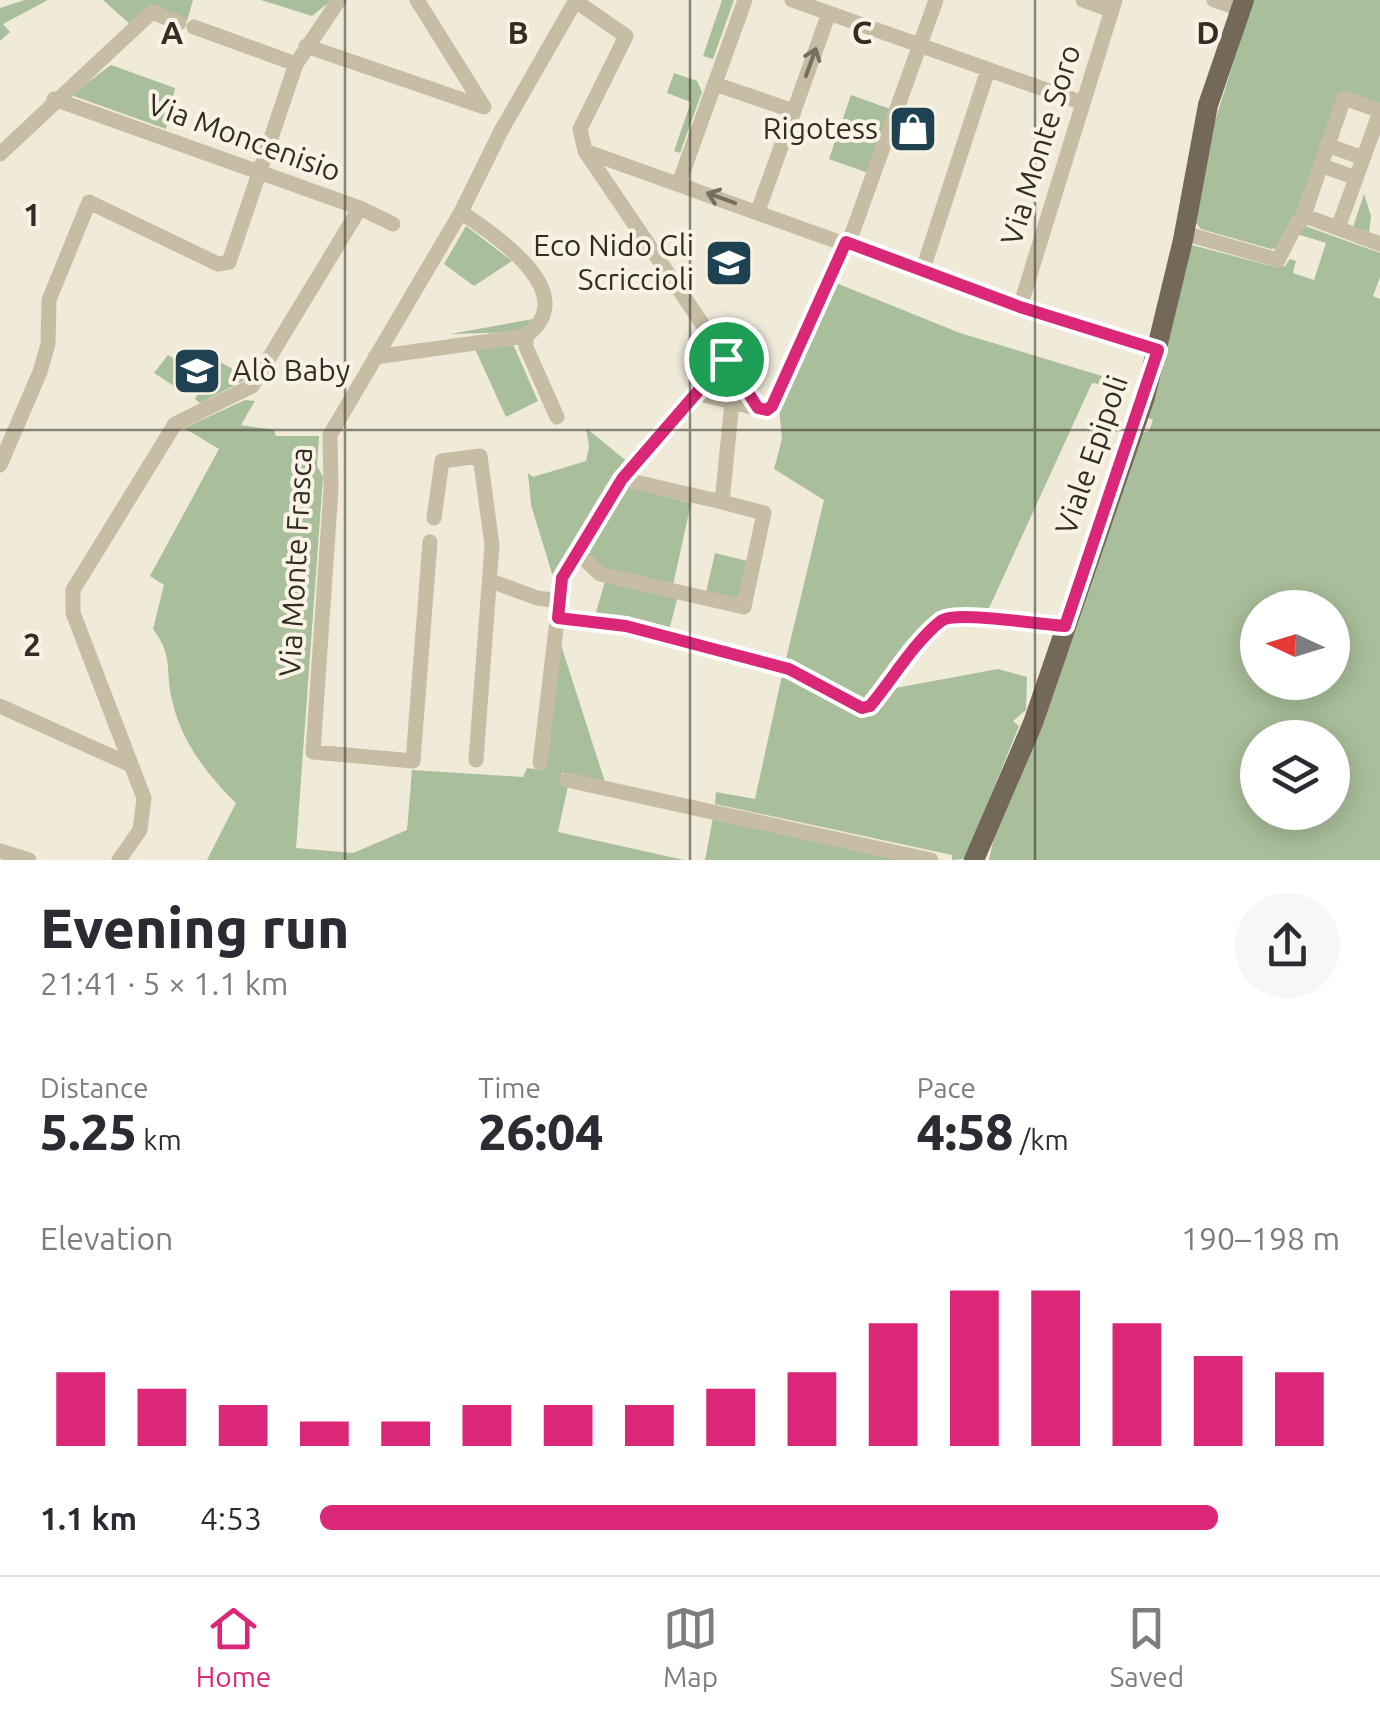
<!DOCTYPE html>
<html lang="en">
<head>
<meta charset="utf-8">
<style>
  :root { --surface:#fff; --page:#f7f7f7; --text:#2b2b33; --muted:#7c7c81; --line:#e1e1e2; --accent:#db2777 }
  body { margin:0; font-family:Ubuntu,sans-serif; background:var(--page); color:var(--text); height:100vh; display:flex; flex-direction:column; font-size:38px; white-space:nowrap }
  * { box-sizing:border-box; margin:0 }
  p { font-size:32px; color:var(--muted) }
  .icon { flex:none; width:55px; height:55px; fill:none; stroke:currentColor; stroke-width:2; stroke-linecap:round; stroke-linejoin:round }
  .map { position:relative; height:860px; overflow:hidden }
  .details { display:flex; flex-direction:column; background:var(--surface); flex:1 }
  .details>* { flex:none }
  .needle { width:65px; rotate:274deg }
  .buttons { position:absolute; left:1240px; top:590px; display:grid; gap:20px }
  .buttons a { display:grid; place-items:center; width:110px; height:110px; border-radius:50%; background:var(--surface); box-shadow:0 5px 25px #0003; font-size:50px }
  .pin { position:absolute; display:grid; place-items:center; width:85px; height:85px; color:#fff; margin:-42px; border:5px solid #fff; border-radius:50%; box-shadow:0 2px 10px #0007 }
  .round { display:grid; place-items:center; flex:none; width:105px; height:105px; border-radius:52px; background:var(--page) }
  .summary { display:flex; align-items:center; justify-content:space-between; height:170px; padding:0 40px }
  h1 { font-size:55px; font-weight:800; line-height:75px }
  .metrics { display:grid; grid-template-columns:repeat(3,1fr); gap:15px; height:170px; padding:10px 40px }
  .metrics div { display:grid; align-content:center }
  .metrics b { font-size:50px; font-weight:800 }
  .metrics small { font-size:28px; font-weight:400 }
  .metrics p { font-size:28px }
  .chart { height:280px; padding:20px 40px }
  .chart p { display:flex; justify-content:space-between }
  .chart svg { width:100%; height:180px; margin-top:10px; stroke:var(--accent); stroke-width:6 }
  ul { padding:0 40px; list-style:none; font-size:32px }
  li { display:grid; grid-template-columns:160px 120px 1fr; align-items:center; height:75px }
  li i { height:25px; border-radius:12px; background:var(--accent) }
  .tab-bar { display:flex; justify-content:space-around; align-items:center; height:140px; border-top:2px solid var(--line); background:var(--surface); font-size:28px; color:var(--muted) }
  .tab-bar a { display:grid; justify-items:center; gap:5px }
  .tab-bar .selected { color:var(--accent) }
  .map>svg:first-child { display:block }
  .green { fill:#a9be9a; fill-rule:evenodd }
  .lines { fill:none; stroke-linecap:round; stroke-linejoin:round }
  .minor { stroke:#c7bda5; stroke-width:15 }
  .major { stroke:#746858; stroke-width:20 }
  .oneway { stroke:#766e5f }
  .route-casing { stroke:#fff; stroke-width:20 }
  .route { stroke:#db2777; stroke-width:12 }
  .grid { fill:none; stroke:#332d26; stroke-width:2.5; stroke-opacity:0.55 }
  .labels { text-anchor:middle; stroke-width:8; stroke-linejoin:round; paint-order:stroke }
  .poi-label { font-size:30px; fill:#332d26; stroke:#f8f3e4; text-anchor:end }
  .street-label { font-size:30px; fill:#332d26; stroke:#f8f3e4 }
  .grid-label { font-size:32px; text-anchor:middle; font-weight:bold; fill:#332d26; stroke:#f8f3e4; stroke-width:8; stroke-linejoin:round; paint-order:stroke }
</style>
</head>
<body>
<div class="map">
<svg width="1380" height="860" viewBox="0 0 1380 860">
  <rect width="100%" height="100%" fill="#f0ead9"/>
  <!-- green -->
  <path class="green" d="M25,0H48L3,24L10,32L0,41V8Z
    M103,0H193L187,21L149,6L132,26Z
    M261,0H332L312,16Z
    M722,0H734L713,59L703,56Z
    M1253,0H1380V106L1339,92L1295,218L1277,248L1271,249L1201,229L1196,223L1209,140Z
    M111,65L175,88L166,129L71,95Z
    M674,73L697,81L702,92L680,153L674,151L691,102L667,93Z
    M851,95L890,109L868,173L829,159Z
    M1364,194L1371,216L1369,232L1353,227Z
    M466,226L512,261L474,286L444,264Z
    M1305,226L1380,253V277L1373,296L1380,299V860H989L996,827L1140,434L1149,431L1153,420L1146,417L1192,245L1275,267L1285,266L1290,259L1296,261L1293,273L1314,280L1326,243L1297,234ZM1258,608H1332V682H1258ZM1258,738H1332V812H1258Z
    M836,283L960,333L1102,376L1099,384L1092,383L985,617L951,613L866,704L787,664L786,659L824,500L774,469L782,439L779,407Z
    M533,319L521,332L450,334Z
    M513,344L538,401L506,417L475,349Z
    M168,355L200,374L188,395L154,373Z
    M218,361L249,378L200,403L195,399Z
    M245,400L255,401L241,425L274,430L276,436H319L317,466L323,477L296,848L353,853L407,830L412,770L523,777L527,768L541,770L560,642L605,782L562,773L560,783L568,786L558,832L684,860H207L236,803C208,776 182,742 173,704C164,671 175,658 153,629L164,585L150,576L219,449L184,428Z
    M586,428L629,463L611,483L554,580L531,505L528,473L533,477L586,461L589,447Z
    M628,486L691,503L673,585L603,571L589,559L591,545Z
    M715,553L747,561L738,600L706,592Z
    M606,578L677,599L668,635L594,619Z
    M998,669L1027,677L1026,710L1013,721L1019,726L965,859L952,860V855L715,804L716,792L755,799L783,671L851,709L890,689Z
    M713,818L911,860H705Z"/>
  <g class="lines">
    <!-- minor -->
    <path class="minor" d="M792,0L1083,103
      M1083,0L1111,10
      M1214,0L1241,9
      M577,2L626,36L580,129L585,151
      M194,27L296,64
      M306,46L484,107L417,0
      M715,84L794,111
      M54,99L360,208L252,386L175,424L73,590V613L144,798L140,830L119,860
      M1327,145L1363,158
      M0,154L152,12L179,23
      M1320,165L1356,178
      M679,183L745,0
      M360,208L393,224
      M758,211L829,13
      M461,212C494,235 584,293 526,336V347L557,417
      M1303,218L1344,98L1380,111
      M1338,228L1380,112
      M1184,233L1278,260L1298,221L1308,217L1380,244
      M922,272L988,70
      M1020,307L1115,0
      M375,357L526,336
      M696,393L732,402L735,373
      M0,465L40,372L48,344L49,300L89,202L218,264L229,262L296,64L339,0
      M622,479L722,502
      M434,518L442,461L480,456L492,545L476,760
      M430,542L413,761L313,752L331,489L330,435L461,212L501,131L576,0
      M578,553L600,574L744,607L764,513L722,502L732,402L767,411L772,406L853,231L936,0
      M491,581L537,598L560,601
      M558,618L625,627L789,669L862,708L870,706C885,688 929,624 948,618C962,613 1042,625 1065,626
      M0,706L131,765
      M540,763L562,579L622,479L726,359L585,151L1020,307L1157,350
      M567,780L931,860
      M0,851L29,860"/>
    <!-- major -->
    <path class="major" d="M974,860L1033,723L1145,397L1183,240L1208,105L1244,0"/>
  </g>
  <!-- one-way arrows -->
  <defs><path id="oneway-shaft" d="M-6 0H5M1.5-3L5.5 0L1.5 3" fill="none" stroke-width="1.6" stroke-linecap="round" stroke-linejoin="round" transform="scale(2.5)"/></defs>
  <g class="oneway">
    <use href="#oneway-shaft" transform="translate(811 62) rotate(-70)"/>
    <use href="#oneway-shaft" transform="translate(721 198) rotate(-160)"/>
  </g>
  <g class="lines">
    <!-- route casing -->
    <g class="route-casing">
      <path id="route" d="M846,242L1020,307L1158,350L1065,626C1041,625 955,610 941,621C914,642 892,680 870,706L862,708L789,669L626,626L558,618L562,578L622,479L726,359L758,408L767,410L772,406Z"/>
    </g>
    <!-- route -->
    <use href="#route" class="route"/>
  </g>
  <!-- grid -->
  <path class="grid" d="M345,0V860M690,0V860M1035,0V860M0,430H1380"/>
  <!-- icons -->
  <defs>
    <g id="shop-square" transform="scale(2.5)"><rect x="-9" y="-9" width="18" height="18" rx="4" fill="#1e4252" stroke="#f8f3e4"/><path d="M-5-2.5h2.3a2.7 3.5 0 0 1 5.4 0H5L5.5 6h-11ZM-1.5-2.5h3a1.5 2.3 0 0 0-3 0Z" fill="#fff"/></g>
    <g id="school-square" transform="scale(2.5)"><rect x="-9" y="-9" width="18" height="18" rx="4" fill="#1e4252" stroke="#f8f3e4"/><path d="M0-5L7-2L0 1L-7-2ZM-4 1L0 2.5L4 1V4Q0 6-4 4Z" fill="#fff"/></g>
  </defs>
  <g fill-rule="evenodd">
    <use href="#shop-square" x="913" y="129"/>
    <use href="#school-square" x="729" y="263"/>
    <use href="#school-square" x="197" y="371"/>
  </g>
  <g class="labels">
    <!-- poi labels -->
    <g class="poi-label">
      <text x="878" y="139">Rigotess</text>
      <text x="694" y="256">Eco Nido Gli<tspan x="694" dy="34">Scriccioli</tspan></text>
      <text x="232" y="381" text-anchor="start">Alò Baby</text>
    </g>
    <!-- street labels -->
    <g class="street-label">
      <text transform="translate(244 138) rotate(20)" y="10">Via Moncenisio</text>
      <text transform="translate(1041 145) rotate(-73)" y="10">Via Monte Soro</text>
      <text transform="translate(1092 455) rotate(-71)" y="10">Viale Epipoli</text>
      <text transform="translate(296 562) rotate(-87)" y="10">Via Monte Frasca</text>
    </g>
  </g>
  <g class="grid-label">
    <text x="172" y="44">A</text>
    <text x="518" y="44">B</text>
    <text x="862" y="44">C</text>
    <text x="1208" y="44">D</text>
    <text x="32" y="226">1</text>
    <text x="32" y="656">2</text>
  </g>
</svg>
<div class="buttons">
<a><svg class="needle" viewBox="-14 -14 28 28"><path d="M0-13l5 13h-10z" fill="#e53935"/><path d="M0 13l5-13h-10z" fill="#7c7c81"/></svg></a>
<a><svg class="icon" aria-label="layers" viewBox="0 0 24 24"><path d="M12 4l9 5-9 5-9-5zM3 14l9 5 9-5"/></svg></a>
</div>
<div class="pin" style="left:726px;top:359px;background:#1e9e55"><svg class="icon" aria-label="arrive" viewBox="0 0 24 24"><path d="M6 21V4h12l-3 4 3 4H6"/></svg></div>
</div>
<section class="details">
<div class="summary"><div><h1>Evening run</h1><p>21:41 · 5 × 1.1 km</p></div><a class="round"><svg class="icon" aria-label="share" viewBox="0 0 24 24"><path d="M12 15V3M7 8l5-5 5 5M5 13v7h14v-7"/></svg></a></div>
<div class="metrics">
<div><p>Distance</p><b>5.25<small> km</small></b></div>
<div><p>Time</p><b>26:04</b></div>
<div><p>Pace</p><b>4:58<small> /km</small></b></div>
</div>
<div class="chart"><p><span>Elevation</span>190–198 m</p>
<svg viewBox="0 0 160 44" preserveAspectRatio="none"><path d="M5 44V26M15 44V30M25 44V34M35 44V38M45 44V38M55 44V34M65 44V34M75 44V34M85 44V30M95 44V26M105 44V14M115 44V6M125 44V6M135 44V14M145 44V22M155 44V26"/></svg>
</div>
<ul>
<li><b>1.1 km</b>4:53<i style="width:88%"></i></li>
</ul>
</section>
<nav class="tab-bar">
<a class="selected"><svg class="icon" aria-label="home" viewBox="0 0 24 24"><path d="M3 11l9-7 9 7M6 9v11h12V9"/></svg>Home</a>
<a><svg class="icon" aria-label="map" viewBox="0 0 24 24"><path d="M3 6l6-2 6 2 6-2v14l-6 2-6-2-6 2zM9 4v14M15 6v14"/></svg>Map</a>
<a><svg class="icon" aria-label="saved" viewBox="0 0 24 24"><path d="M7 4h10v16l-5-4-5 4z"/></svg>Saved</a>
</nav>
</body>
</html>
